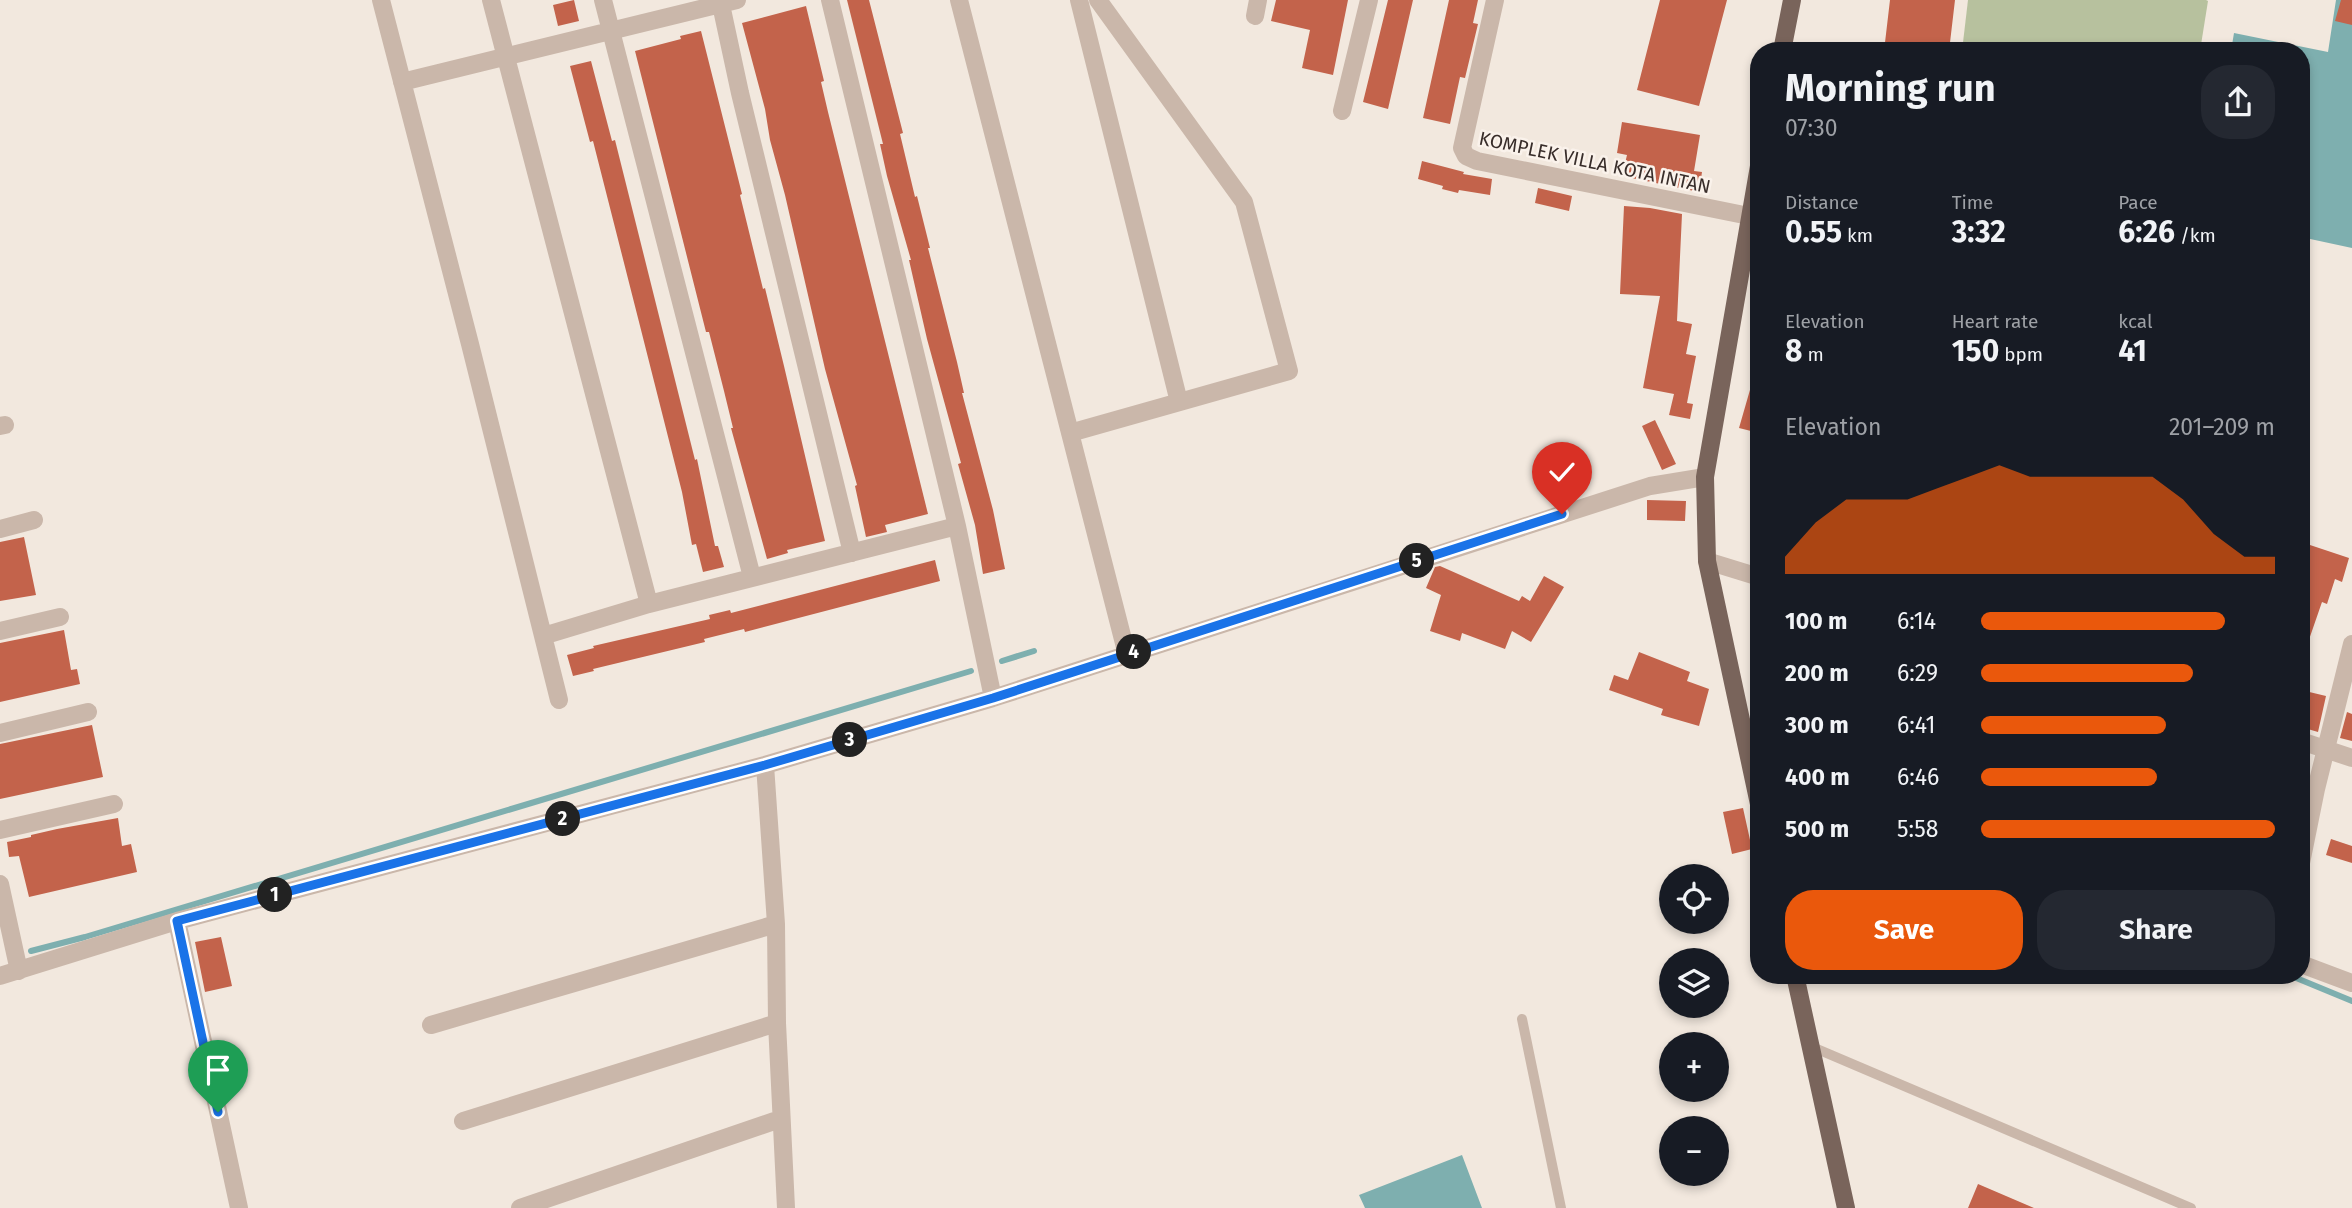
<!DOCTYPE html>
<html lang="en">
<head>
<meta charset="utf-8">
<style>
  :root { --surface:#171b24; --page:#242831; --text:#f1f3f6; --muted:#9ea1a6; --accent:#ea580c }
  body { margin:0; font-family:"Fira Sans",sans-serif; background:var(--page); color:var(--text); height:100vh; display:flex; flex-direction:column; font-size:26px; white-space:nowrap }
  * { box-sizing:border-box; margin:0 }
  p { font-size:23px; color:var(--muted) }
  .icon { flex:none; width:38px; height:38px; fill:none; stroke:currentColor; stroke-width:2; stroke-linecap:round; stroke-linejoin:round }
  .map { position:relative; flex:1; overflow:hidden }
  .drawer { position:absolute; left:1750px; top:42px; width:560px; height:942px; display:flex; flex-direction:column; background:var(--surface); border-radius:28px; box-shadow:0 4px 10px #0003 }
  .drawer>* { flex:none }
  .fabs { position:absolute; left:1659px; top:864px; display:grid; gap:14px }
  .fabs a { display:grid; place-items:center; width:70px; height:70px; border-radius:50%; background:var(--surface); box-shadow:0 4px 10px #0003; font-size:35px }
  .pin { position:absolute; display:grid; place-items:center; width:60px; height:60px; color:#fff; margin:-72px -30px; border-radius:50% 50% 50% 0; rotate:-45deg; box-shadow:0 0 7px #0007 }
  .pin .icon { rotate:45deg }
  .km { position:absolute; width:35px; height:35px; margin:-18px; border-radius:50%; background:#222; color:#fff; font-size:19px; line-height:35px; text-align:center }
  .round { display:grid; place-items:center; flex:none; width:74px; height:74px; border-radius:28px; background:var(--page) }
  .overview { display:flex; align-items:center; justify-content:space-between; height:119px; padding:0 35px }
  h1 { font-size:38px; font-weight:700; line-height:52px }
  .metrics { display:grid; grid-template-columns:repeat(3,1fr); gap:10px; height:119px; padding:7px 35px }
  .metrics div { display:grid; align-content:center }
  .metrics b { font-size:30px; font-weight:700 }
  .metrics small { font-size:19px; font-weight:400 }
  .metrics p { font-size:19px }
  .chart { height:196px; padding:14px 35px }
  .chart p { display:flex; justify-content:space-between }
  .chart svg { width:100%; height:126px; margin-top:7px; fill:var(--accent); opacity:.7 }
  .primary-button { display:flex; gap:14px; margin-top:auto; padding:14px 35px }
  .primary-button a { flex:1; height:80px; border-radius:28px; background:var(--accent); color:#fff; font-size:28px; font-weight:700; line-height:80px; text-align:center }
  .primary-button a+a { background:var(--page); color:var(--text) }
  ul { padding:0 35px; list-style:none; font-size:23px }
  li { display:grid; grid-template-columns:112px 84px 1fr; align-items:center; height:52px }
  li i { height:18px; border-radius:9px; background:var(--accent) }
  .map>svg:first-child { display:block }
  .green { fill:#b7c19e }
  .water { fill:#7eafaf }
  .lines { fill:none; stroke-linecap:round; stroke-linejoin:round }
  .stream { stroke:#7eafaf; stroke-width:6 }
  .building { fill:#c3634b }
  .lane { stroke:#cab7aa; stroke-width:10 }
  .street { stroke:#cab7aa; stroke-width:18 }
  .primary { stroke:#79645b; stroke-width:18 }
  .route-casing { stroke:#fff; stroke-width:14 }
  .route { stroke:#1a73e8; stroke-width:9 }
  .labels { text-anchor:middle; stroke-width:5; stroke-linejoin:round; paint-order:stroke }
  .street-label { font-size:19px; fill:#382d2a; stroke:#faf2eb }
</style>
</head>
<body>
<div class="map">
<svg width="2352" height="1208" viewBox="0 0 2352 1208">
  <rect width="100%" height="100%" fill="#f2e8de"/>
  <!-- green -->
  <path class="green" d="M1968,0H2206L2208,1L2200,51H1962Z"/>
  <!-- water -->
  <path class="water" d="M2336,0H2352V248L2301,237V51H2231L2234,33L2328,52Z
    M1462,1155L1482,1208H1365L1359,1195Z"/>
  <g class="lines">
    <!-- stream -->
    <path class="stream" d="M1002,661L1034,651
      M31,951L85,937L971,671
      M2289,975L2352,1001"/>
  </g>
  <!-- building -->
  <path class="building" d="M574,0L579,21L558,26L553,5Z
    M847,0H869L903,133L900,134L915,197L917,196L930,248H928L957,362L964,393H962L993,510L1005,569L983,574L975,525L958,464L961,463L927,339L909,260H911L887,176L880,144H883Z
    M1276,0H1348L1333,75L1302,68L1310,30L1271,21Z
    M1388,0H1413L1388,109L1363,102Z
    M1449,0H1478L1473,23L1478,24L1465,78L1460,77L1450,124L1423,118Z
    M1660,0H1727L1699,106L1637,90Z
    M1890,0H1955L1949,51H1884Z
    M2341,0H2352V25L2335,21Z
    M806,6L824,81L821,82L828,112L928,514L885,525L887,532L866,537L855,486L857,485L825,369L785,195L770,140L765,109L742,23Z
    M701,31L742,194L740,195L763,289L765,288L784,366L825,541L787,550L788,553L767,559L731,428H733L724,391L709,332H706L635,51L681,39L680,36Z
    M591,61L612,141L615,140L695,460L697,459L715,546H718L724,567L703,572L696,544L692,545L682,492L638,318L593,141L590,142L570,66Z
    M1622,122L1700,135L1694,171L1702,172L1699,192L1622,176L1627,155L1617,153Z
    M1422,161L1464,172L1463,174L1492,179L1490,195L1459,190L1458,193L1442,189L1443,186L1418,179Z
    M1538,188L1572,196L1569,211L1535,203Z
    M1624,206L1650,208L1682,214L1677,321L1692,324L1686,354L1696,356L1687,403L1693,404L1690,419L1669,415L1674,394L1643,388L1660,296L1620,294Z
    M1754,376H1759V433L1739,428Z
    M1655,420L1676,464L1662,470L1642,426Z
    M1647,500L1686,501L1685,521L1647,520Z
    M24,537L36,595L0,601V542Z
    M2301,542L2349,558L2342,582L2335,579L2327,604L2322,602L2304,654L2301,653Z
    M935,560L940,581L745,632L744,629L704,639L705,642L593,669L594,671L573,676L567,655L594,648L593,646L710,619L709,615L730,610L731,613Z
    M1440,566L1519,601L1522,596L1530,601L1544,576L1564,587L1531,642L1512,631L1505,649L1462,633L1460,641L1430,631L1441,595L1426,588L1435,567Z
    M64,630L71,670L77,669L80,684L0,702V643Z
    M1639,652L1690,672L1687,681L1709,689L1699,726L1661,715L1663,709L1609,690L1614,675L1628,680Z
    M2301,690L2326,696L2318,732L2301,727Z
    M2347,712L2352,714V741L2340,738Z
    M92,725L103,777L0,799V744Z
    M1743,808L1752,849L1732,854L1723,812Z
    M118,818L122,846L131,844L137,872L29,897L19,856L9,857L7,842L31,837V835L57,829Z
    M2331,839L2352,846V863L2326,855Z
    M221,937L232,986L205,992L195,942Z
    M1978,1184L2034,1208H1968Z"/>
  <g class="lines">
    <!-- lane -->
    <path class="lane" d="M1522,1019L1561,1208
      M1810,1046L2191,1208"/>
    <!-- street -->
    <path class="street" d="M381,0L470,344L559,700
      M491,0L649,604
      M603,0L752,577
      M720,0L740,93L852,553
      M830,0L957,526L993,698
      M959,0L1127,655
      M1079,0L1179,402
      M1495,0L1462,148L1466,156L1477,161L1749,216
      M1255,16L1258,0
      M402,82L737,0
      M1342,111L1369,0
      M0,426L5,425
      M1070,433L1289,371L1244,202L1098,0
      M0,529L34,520
      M1707,561L1759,577
      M0,631L60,617
      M543,636L649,604L957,526
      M0,733L88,712
      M2301,741L2352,758
      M765,765L776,924L777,1023L786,1208
      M0,830L114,804
      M2301,863L2316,789L2352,644
      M0,884L19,971
      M177,921L239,1208
      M2301,964L2352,983
      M0,976L177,921L765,765L993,698L1650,486L1705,477
      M431,1025L776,924
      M463,1121L777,1023
      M520,1208L780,1119"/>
    <!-- primary -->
    <path class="primary" d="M1782,51L1792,0
      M1759,166L1705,477L1707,561L1759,804
      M1795,975L1846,1208"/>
  </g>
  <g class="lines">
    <!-- route casing -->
    <g class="route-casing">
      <path id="route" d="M218,1112L177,921L765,765L993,698L1562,514"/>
    </g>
    <!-- route -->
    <use href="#route" class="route"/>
  </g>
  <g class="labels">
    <!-- street labels -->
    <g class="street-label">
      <text transform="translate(1595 162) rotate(12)" y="7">KOMPLEK VILLA KOTA INTAN</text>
    </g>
  </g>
</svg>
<div class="fabs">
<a><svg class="icon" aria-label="locate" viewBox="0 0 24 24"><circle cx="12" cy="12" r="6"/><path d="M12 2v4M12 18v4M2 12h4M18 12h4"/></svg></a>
<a><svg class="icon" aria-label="layers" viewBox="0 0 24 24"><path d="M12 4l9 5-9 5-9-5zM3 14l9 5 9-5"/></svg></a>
<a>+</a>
<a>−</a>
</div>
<div class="pin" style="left:218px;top:1112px;background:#1e9e55"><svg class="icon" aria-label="arrive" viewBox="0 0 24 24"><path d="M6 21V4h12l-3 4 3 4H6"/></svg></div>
<div class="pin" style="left:1562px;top:514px;background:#d93025"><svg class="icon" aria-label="check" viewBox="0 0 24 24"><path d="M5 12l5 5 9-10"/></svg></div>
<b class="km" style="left:275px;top:895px">1</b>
<b class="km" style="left:563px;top:819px">2</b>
<b class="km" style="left:850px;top:740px">3</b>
<b class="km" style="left:1134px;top:652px">4</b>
<b class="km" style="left:1417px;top:561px">5</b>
<section class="drawer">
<div class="overview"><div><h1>Morning run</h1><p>07:30</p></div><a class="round"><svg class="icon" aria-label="share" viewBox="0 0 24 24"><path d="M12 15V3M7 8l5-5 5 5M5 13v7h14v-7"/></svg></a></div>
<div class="metrics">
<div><p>Distance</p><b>0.55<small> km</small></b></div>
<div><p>Time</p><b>3:32</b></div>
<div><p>Pace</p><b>6:26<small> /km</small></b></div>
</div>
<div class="metrics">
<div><p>Elevation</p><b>8<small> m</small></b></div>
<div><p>Heart rate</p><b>150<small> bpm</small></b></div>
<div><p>kcal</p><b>41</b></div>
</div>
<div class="chart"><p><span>Elevation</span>201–209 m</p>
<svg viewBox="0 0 160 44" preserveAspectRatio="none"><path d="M0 44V38L10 26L20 18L30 18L40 18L50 14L60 10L70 6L80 10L90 10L100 10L110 10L120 10L130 18L140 30L150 38L160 38V44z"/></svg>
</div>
<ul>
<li><b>100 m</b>6:14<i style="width:83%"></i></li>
<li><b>200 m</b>6:29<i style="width:72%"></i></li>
<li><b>300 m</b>6:41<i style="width:63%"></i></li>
<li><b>400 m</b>6:46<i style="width:60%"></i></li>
<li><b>500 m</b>5:58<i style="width:100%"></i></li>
</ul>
<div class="primary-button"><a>Save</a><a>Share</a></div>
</section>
</div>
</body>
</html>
